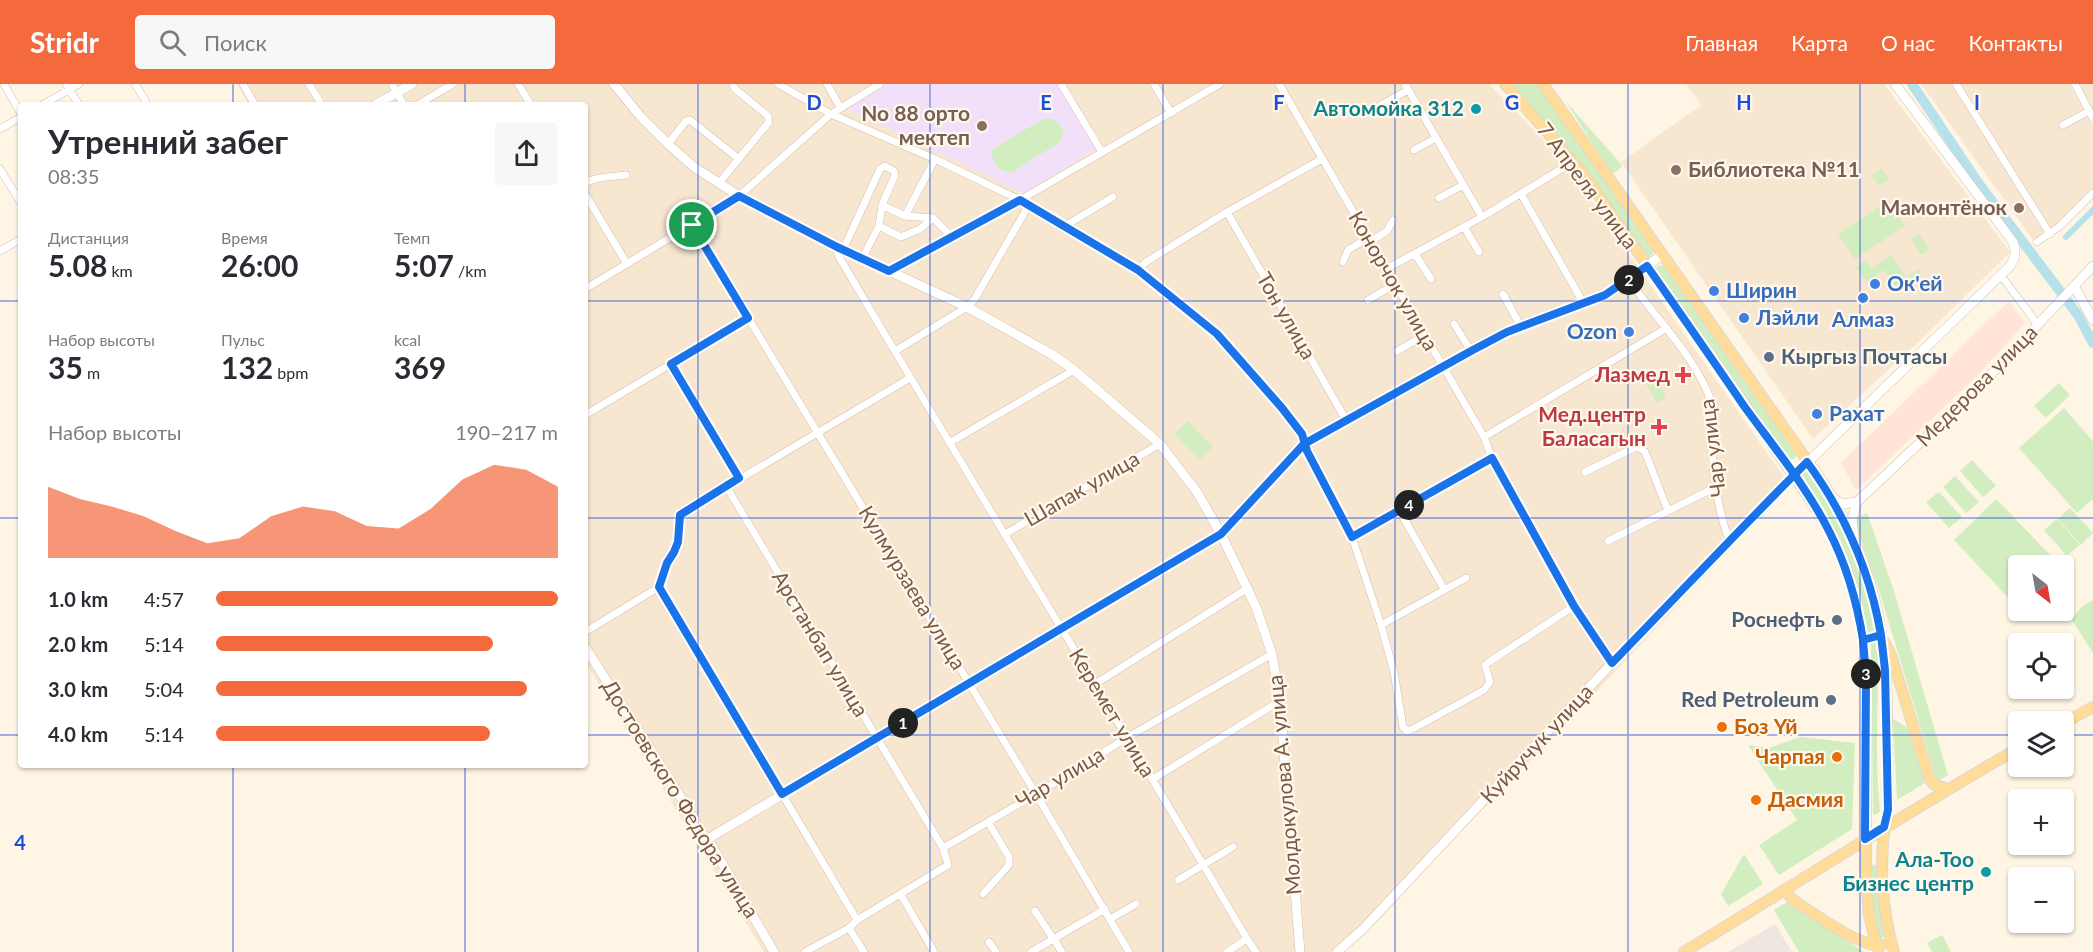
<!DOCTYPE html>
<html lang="ru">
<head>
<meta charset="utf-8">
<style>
  :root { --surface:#fff; --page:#f7f7f7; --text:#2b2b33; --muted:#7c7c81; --accent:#f46a3d }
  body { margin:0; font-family:Lato,sans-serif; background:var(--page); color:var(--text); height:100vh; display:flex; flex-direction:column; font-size:22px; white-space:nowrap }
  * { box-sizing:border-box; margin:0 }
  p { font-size:20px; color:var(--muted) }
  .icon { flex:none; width:33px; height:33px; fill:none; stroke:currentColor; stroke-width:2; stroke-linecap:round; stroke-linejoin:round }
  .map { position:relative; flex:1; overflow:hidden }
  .side { position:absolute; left:18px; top:18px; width:570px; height:666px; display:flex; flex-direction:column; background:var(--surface); border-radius:6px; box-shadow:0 2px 4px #0004 }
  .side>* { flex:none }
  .needle { width:39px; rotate:149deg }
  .fabs { position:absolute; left:2008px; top:471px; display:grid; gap:12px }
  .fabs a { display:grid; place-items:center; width:66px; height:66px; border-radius:6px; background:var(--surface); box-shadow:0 2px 4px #0004; font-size:30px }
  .pin { position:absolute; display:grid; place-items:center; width:51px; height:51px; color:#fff; margin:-26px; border:3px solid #fff; border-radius:50%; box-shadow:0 2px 6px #0007 }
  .km { position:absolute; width:30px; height:30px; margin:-15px; border-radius:50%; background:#222; color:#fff; font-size:16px; line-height:30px; text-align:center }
  .round { display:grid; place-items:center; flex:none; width:63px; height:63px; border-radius:6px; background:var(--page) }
  .headline { display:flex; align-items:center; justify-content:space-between; height:102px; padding:0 30px }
  h1 { font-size:33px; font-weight:700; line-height:45px }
  .stats { display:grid; grid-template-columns:repeat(3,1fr); gap:9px; height:102px; padding:6px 30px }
  .stats div { display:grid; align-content:center }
  .stats b { font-size:30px; font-weight:700 }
  .stats small { font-size:16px; font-weight:400 }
  .stats p { font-size:16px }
  .chart { height:168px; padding:12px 30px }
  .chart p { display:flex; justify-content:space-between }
  .chart svg { width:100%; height:108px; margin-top:6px; fill:var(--accent); opacity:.7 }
  ul { padding:0 30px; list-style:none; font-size:20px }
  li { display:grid; grid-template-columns:96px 72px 1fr; align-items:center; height:45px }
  li i { height:15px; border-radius:8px; background:var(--accent) }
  header { display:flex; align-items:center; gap:36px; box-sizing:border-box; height:84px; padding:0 30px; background:var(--accent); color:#fff }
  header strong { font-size:28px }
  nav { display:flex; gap:33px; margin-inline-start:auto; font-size:21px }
  .search { width:420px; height:54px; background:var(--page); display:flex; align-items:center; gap:15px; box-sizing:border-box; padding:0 21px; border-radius:6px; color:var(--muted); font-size:22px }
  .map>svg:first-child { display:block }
  .residential { fill:#f7e7d1 }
  .commercial { fill:#ffe4d7 }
  .industrial { fill:#eee6df }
  .education { fill:#f2e0fb }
  .green { fill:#d2eec0 }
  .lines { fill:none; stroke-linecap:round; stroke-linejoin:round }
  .canal { stroke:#b6e1ea; stroke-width:6 }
  .river { stroke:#b6e1ea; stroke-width:10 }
  .street-casing { stroke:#d4beab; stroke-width:8 }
  .secondary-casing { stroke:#d7bea8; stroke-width:10 }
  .primary-casing { stroke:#dfd7d3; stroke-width:12 }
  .street { stroke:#fff; stroke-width:7 }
  .secondary { stroke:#fff; stroke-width:9 }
  .primary { stroke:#ffdc9a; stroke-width:10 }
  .route-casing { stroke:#fff; stroke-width:12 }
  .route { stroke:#1a73e8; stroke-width:8 }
  .grid { fill:none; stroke:#1d4ed8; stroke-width:1.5; stroke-opacity:0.55 }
  .culture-dot { fill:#0f9aa8; stroke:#fff8ec; stroke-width:2 }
  .education-dot { fill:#8d6e63; stroke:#fff8ec; stroke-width:2 }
  .shop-dot { fill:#3f7fe0; stroke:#fff8ec; stroke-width:2 }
  .service-dot { fill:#5c6f8a; stroke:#fff8ec; stroke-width:2 }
  .health-dot { fill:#e0444e; stroke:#fff8ec; stroke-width:2 }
  .food-dot { fill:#e8710a; stroke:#fff8ec; stroke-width:2 }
  .labels { text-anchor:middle; stroke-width:4.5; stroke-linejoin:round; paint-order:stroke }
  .culture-label { font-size:21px; font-weight:bold; fill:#0d838f; stroke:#fff8ec; text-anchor:end }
  .education-label { font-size:21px; font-weight:bold; fill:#785e54; stroke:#fff8ec; text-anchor:end }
  .street-label { font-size:21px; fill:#7a5a46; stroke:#fff8ec }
  .shop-label { font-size:21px; font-weight:bold; fill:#366cbe; stroke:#fff8ec; text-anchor:start }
  .service-label { font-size:21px; font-weight:bold; fill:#4e5e75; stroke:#fff8ec; text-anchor:end }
  .health-label { font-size:21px; font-weight:bold; fill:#be3a42; stroke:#fff8ec; text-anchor:end }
  .food-label { font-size:21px; font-weight:bold; fill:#c56008; stroke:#fff8ec; text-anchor:start }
  .grid-label { font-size:20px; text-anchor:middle; font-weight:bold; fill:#1d4ed8; stroke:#fff8ec; stroke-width:4.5; stroke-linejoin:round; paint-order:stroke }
</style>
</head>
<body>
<header>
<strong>Stridr</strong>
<div class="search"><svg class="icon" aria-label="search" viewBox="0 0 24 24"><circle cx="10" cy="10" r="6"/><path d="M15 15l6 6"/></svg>Поиск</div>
<nav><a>Главная</a><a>Карта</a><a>О нас</a><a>Контакты</a></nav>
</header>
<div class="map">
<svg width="2093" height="868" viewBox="0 0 2093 868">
  <rect width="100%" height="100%" fill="#fef5e4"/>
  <!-- residential -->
  <path class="residential" d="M237,0H1489L1563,76L1790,402L1563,643L1343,868H764L585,578V21H249Z
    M1686,0H1884L2010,168L1926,251L1813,355L1621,78L1701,21Z
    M1921,0H2071L2093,42V105L2056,142L2034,157Z
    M2078,0H2093V28Z"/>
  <!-- commercial -->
  <path class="commercial" d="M2009,217L2025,239L1977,292L1856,406L1841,379Z"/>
  <!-- industrial -->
  <path class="industrial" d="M1775,840L1792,868H1728Z"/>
  <!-- education -->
  <path class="education" d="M886,0H1058L1097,64L1023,109L846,24Z"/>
  <!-- green -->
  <path class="green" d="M1510,0H1537L1543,6L1645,155L1653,168L1651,173H1647Z
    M1566,18L1623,82L1612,90Z
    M1045,34C1055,34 1059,39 1064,47L1060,58L1011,89L997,84L991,69L994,64Z
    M1882,84L1889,95L1879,102L1872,92Z
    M1888,117L1905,142L1855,175L1838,150Z
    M1919,149L1930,166L1921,171L1911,155Z
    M1891,171L1906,193L1919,185L1923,192L1899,208L1884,186L1866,198L1856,183L1866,176L1872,184Z
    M1662,181L1665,182L1795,368L1796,374L1789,376L1656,185L1657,182Z
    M1654,292L1666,313L1657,319L1645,298Z
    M2059,299L2070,311L2046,334L2034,322Z
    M2064,324L2093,357V415L2077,429L2019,364Z
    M1188,337L1213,363L1199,376L1174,350Z
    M1972,376L1996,402L1983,413L1960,387Z
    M1808,386C1841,426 1869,496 1874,548L1871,551L1867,549C1855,494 1841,438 1802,395L1801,392Z
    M1955,392L1979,418L1966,429L1943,403Z
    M1939,408L1962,433L1949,444L1926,418Z
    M1996,415L2060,481L2019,482V521L2017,523L1954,456Z
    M2070,424L2093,449L2081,461L2058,435Z
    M1867,429L1894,507L1948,691L1937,698L1879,506L1854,436Z
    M2057,435L2080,461L2067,472L2044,446Z
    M2093,516V569L2072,536C2078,526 2083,521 2093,516Z
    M1871,558H1878C1879,614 1874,671 1880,727L1877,730H1873Z
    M1893,635L1908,644L1925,699L1897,716Z
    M1800,653L1855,659L1852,745L1779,791L1759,761L1797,736L1748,661L1769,664Z
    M1744,770L1763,800L1728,822L1721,810Z
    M1873,780L1876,782L1878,817L1884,852L1881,855L1878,851L1873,820L1871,782Z
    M1787,818L1864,868H1799L1774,826Z
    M1942,851L1951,868H1932L1927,859Z"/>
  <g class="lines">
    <!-- canal -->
    <path class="canal" d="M2066,153L2093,126"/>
    <!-- river -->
    <path class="river" d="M1912,0L1979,100L2078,231L2093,259"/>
    <!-- street casing -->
    <g class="street-casing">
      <path id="street" d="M4,0L21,30
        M66,0L79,21
        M135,0L148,21
        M243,0L255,21
        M309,0L322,21
        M392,0L404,21
        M518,0L531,21
        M778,0L831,30L935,75L1020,116L1138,186L1222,255L1302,350L1307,367L1352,453L1381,541L1394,588L1403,643L1407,647L1411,646L1484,606L1490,598L1485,581L1489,578L1574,522
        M827,0L840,23
        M1061,0L1102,68
        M1154,0L1171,29
        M1279,0L1484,353L1492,374L1574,522L1612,579
        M1405,0L1482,133
        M1956,0L2050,150
        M2075,0L2093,34
        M42,21L79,0
        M417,21L453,0
        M1381,21L1408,6
        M2063,41L2089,27
        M0,45L21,33
        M668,60L686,37L690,36L739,75
        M1414,66L1436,54
        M0,85L21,119
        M585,99C598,92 611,93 626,91
        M719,99L769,38L768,32L734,4L733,0
        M585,110L627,180
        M1521,110L1584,220
        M1439,114L1463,101
        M1227,128L1346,336
        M905,132L935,75
        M692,141L1036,710L1129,868
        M879,142L901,153L920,145L933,134
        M1065,142L1113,113
        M1464,143L1479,168
        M1370,158L1387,147L1393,136
        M2037,158L2060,142L2093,109
        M837,163L838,171C972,400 1113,626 1247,855L1256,868
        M843,166L880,85L885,82L894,87L895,91L882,121
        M0,167L21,155
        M1415,170L1431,195
        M862,175L879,142L882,121L905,132L933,134L952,153
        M1343,178L1348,166L1368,154
        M1386,185L1482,133L1573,78
        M1138,186L1146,178L1227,128L1322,75
        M889,187L1020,116L1220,0
        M2000,190L2038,241
        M1629,196C1655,234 1696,273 1711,317C1716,332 1712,352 1712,367C1714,397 1718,430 1730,457
        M585,205L739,112L831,30L880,0
        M1503,210L1521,243
        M1368,216L1395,200
        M1454,240L1471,267
        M895,267L967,223L974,216L1029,121
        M1397,267L1425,251
        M671,280L739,395
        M585,331L748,234
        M1484,353L1667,244
        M949,359L1074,286
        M1585,388L1636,363L1641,365L1645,368L1668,427
        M726,402L943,764L948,781L857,836L849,844L805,868
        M1399,426L1444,505
        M1005,450L1160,360
        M1352,453L1492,374
        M1608,457L1716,403
        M659,503L857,836
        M1381,541L1466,494
        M585,548L659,503L667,479L674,468L678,457L679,431L910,294
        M1095,600L1248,504
        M1153,695L1280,617
        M943,764L1036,710L1128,653L1272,570
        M1178,796L1233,763
        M983,810L1009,781V773L988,738
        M901,811L934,868
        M1035,827L1062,868
        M1110,835L1136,820
        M849,844L864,868
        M989,858L996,868
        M1031,868L1105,825
        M1227,868L1247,855"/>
    </g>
    <!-- secondary casing -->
    <g class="secondary-casing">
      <path id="secondary" d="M614,0L641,33L668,60L694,83L739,112L837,163L967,223L1053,271L1074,286L1160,360L1197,408L1221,450L1256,523L1272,570L1280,617L1300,868
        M375,21L412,0
        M2074,202L2093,236
        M1833,414L1842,420L1857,418
        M1854,452L1852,436L1857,418L1983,299L2093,182
        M585,563L674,702L706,756L711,760L774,868
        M706,756L1221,450L1304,360L1507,248L1605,211L1662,171
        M1337,868L1364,844L1612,579L1775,410L2010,182C2015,174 2017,168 2013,158L1895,0"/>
    </g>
    <!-- primary casing -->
    <g class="primary-casing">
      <path id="primary" d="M1505,0L1585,92L1808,412L1830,447L1848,489L1859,532L1863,556L1866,591V794L1869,831L1878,868
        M1543,0L1822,398C1852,445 1874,496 1881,551C1890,608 1886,668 1888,725C1878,772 1881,823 1894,868
        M1885,559L1891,571L1929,693L1933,700L1947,705
        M2064,639L2093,623
        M1785,807L1793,816C1812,828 1862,865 1882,861
        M1684,868C1796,800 1905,729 2019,664"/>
    </g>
    <!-- street -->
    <use href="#street" class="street"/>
    <!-- secondary -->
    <use href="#secondary" class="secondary"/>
    <!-- primary -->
    <use href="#primary" class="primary"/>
  </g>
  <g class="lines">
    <!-- route casing -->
    <g class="route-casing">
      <path id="route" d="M692,141L748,234L671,280L739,394L680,431L678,458L674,468L667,479L659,503L782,710L1221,450L1304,360L1471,267L1507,248L1605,211L1647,182C1680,229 1712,275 1744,322C1773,362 1807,403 1829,447C1847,482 1857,518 1863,556L1881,551L1885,586L1888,726L1884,743L1865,755L1866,591L1863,556L1881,551C1870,487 1846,431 1807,378C1741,444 1677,512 1612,579L1574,522L1492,374L1352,453L1307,367L1302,350L1282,324L1217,250L1138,186L1020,116L889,187L837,163L739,112L692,141"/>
    </g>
    <!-- route -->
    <use href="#route" class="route"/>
  </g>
  <!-- grid -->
  <path class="grid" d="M233,0V21M465,0V21M698,0V868M930,0V868M1163,0V868M1395,0V868M1628,0V868M1860,0V868M0,217H21M585,217H2093M0,434H21M585,434H2093M0,651H21M585,651H2019M2064,651H2093M233,681V868M465,681V868"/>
  <!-- markers -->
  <g class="culture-dot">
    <circle cx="1476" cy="25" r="6"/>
    <circle cx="1986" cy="788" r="6"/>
  </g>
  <g class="education-dot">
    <circle cx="982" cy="42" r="6"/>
    <circle cx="1676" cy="86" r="6"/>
    <circle cx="2019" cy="124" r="6"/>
  </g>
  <g class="shop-dot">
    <circle cx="1875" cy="200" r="6"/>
    <circle cx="1714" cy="207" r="6"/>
    <circle cx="1863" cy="214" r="6"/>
    <circle cx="1744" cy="234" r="6"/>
    <circle cx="1629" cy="248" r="6"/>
    <circle cx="1817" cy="330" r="6"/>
  </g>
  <g class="service-dot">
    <circle cx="1769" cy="273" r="6"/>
    <circle cx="1837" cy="536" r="6"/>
    <circle cx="1831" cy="616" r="6"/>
  </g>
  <g class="health-dot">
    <path d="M1680 282h6v6h6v6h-6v6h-6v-6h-6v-6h6z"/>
    <path d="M1656 334h6v6h6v6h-6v6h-6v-6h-6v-6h6z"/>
  </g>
  <g class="food-dot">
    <circle cx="1722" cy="643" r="6"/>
    <circle cx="1837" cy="673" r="6"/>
    <circle cx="1756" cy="716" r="6"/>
  </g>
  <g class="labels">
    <!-- culture labels -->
    <g class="culture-label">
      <text x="1464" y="32">Автомойка 312</text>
      <text x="1974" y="783">Ала-Тоо<tspan x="1974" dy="24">Бизнес центр</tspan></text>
    </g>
    <!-- education labels -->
    <g class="education-label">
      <text x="970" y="37">No 88 орто<tspan x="970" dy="24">мектеп</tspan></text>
      <text x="1688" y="93" text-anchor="start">Библиотека №11</text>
      <text x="2007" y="131">Мамонтёнок</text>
    </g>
    <!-- street labels -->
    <g class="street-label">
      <text transform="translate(1587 102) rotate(53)" y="7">7 Апреля улица</text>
      <text transform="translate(1393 197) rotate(60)" y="7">Конорчок улица</text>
      <text transform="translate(1286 232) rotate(60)" y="7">Тон улица</text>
      <text transform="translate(1977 302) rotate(-45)" y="7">Медерова улица</text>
      <text transform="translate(1713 364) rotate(-97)" y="7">Чар улица</text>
      <text transform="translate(1082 405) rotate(-30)" y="7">Шапак улица</text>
      <text transform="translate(912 504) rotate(59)" y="7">Кулмурзаева улица</text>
      <text transform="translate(820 560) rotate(59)" y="7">Арстанбап улица</text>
      <text transform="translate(1112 629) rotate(59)" y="7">Керемет улица</text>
      <text transform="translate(1537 660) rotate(-47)" y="7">Куйручук улица</text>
      <text transform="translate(1060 694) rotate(-31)" y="7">Чар улица</text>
      <text transform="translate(1285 701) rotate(-95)" y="7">Молдокулова А. улица</text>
      <text transform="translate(680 715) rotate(58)" y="7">Достоевского Федора улица</text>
    </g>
    <!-- shop labels -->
    <g class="shop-label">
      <text x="1887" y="207">Ок'ей</text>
      <text x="1726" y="214">Ширин</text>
      <text x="1756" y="241">Лэйли</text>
      <text x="1863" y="243" text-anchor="middle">Алмаз</text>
      <text x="1617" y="255" text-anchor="end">Ozon</text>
      <text x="1829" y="337">Рахат</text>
    </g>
    <!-- service labels -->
    <g class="service-label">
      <text x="1781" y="280" text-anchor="start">Кыргыз Почтасы</text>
      <text x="1825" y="543">Роснефть</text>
      <text x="1819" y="623">Red Petroleum</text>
    </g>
    <!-- health labels -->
    <g class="health-label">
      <text x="1670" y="298">Лазмед</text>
      <text x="1646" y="338">Мед.центр<tspan x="1646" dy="24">Баласагын</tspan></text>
    </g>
    <!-- food labels -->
    <g class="food-label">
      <text x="1734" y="650">Боз Үй</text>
      <text x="1825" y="680" text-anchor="end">Чарпая</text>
      <text x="1768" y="723">Дасмия</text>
    </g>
  </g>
  <g class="grid-label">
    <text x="814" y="26">D</text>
    <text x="1046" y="26">E</text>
    <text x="1279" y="26">F</text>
    <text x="1512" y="26">G</text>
    <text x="1744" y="26">H</text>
    <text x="1977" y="26">I</text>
    <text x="20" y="766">4</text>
  </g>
</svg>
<div class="fabs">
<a><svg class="needle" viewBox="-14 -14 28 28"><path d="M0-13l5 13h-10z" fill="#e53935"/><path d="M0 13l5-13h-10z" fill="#7c7c81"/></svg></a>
<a><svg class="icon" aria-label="locate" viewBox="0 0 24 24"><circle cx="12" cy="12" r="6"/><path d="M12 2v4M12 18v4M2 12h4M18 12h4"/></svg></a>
<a><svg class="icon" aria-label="layers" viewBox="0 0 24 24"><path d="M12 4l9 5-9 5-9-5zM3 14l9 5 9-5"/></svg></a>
<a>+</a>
<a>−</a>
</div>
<div class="pin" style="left:692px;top:141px;background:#1e9e55"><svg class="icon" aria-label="arrive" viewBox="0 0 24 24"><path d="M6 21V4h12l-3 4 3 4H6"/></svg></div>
<b class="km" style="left:903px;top:639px">1</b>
<b class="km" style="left:1629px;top:196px">2</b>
<b class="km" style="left:1866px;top:590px">3</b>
<b class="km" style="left:1409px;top:421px">4</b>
<section class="side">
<div class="headline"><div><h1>Утренний забег</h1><p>08:35</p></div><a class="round"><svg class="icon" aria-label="share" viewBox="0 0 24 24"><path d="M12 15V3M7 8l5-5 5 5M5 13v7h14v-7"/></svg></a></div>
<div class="stats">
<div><p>Дистанция</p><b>5.08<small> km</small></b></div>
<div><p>Время</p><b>26:00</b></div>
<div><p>Темп</p><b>5:07<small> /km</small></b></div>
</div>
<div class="stats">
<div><p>Набор высоты</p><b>35<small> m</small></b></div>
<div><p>Пульс</p><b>132<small> bpm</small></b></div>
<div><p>kcal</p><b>369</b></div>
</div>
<div class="chart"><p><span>Набор высоты</span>190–217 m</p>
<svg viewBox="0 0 160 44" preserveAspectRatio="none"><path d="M0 44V15L10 20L20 23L30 27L40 33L50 38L60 36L70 27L80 23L90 25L100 31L110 32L120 24L130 12L140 6L150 8L160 15V44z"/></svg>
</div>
<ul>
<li><b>1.0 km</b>4:57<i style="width:100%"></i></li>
<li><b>2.0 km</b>5:14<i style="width:81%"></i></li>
<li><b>3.0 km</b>5:04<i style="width:91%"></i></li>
<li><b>4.0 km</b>5:14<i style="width:80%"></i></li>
</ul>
</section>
</div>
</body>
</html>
